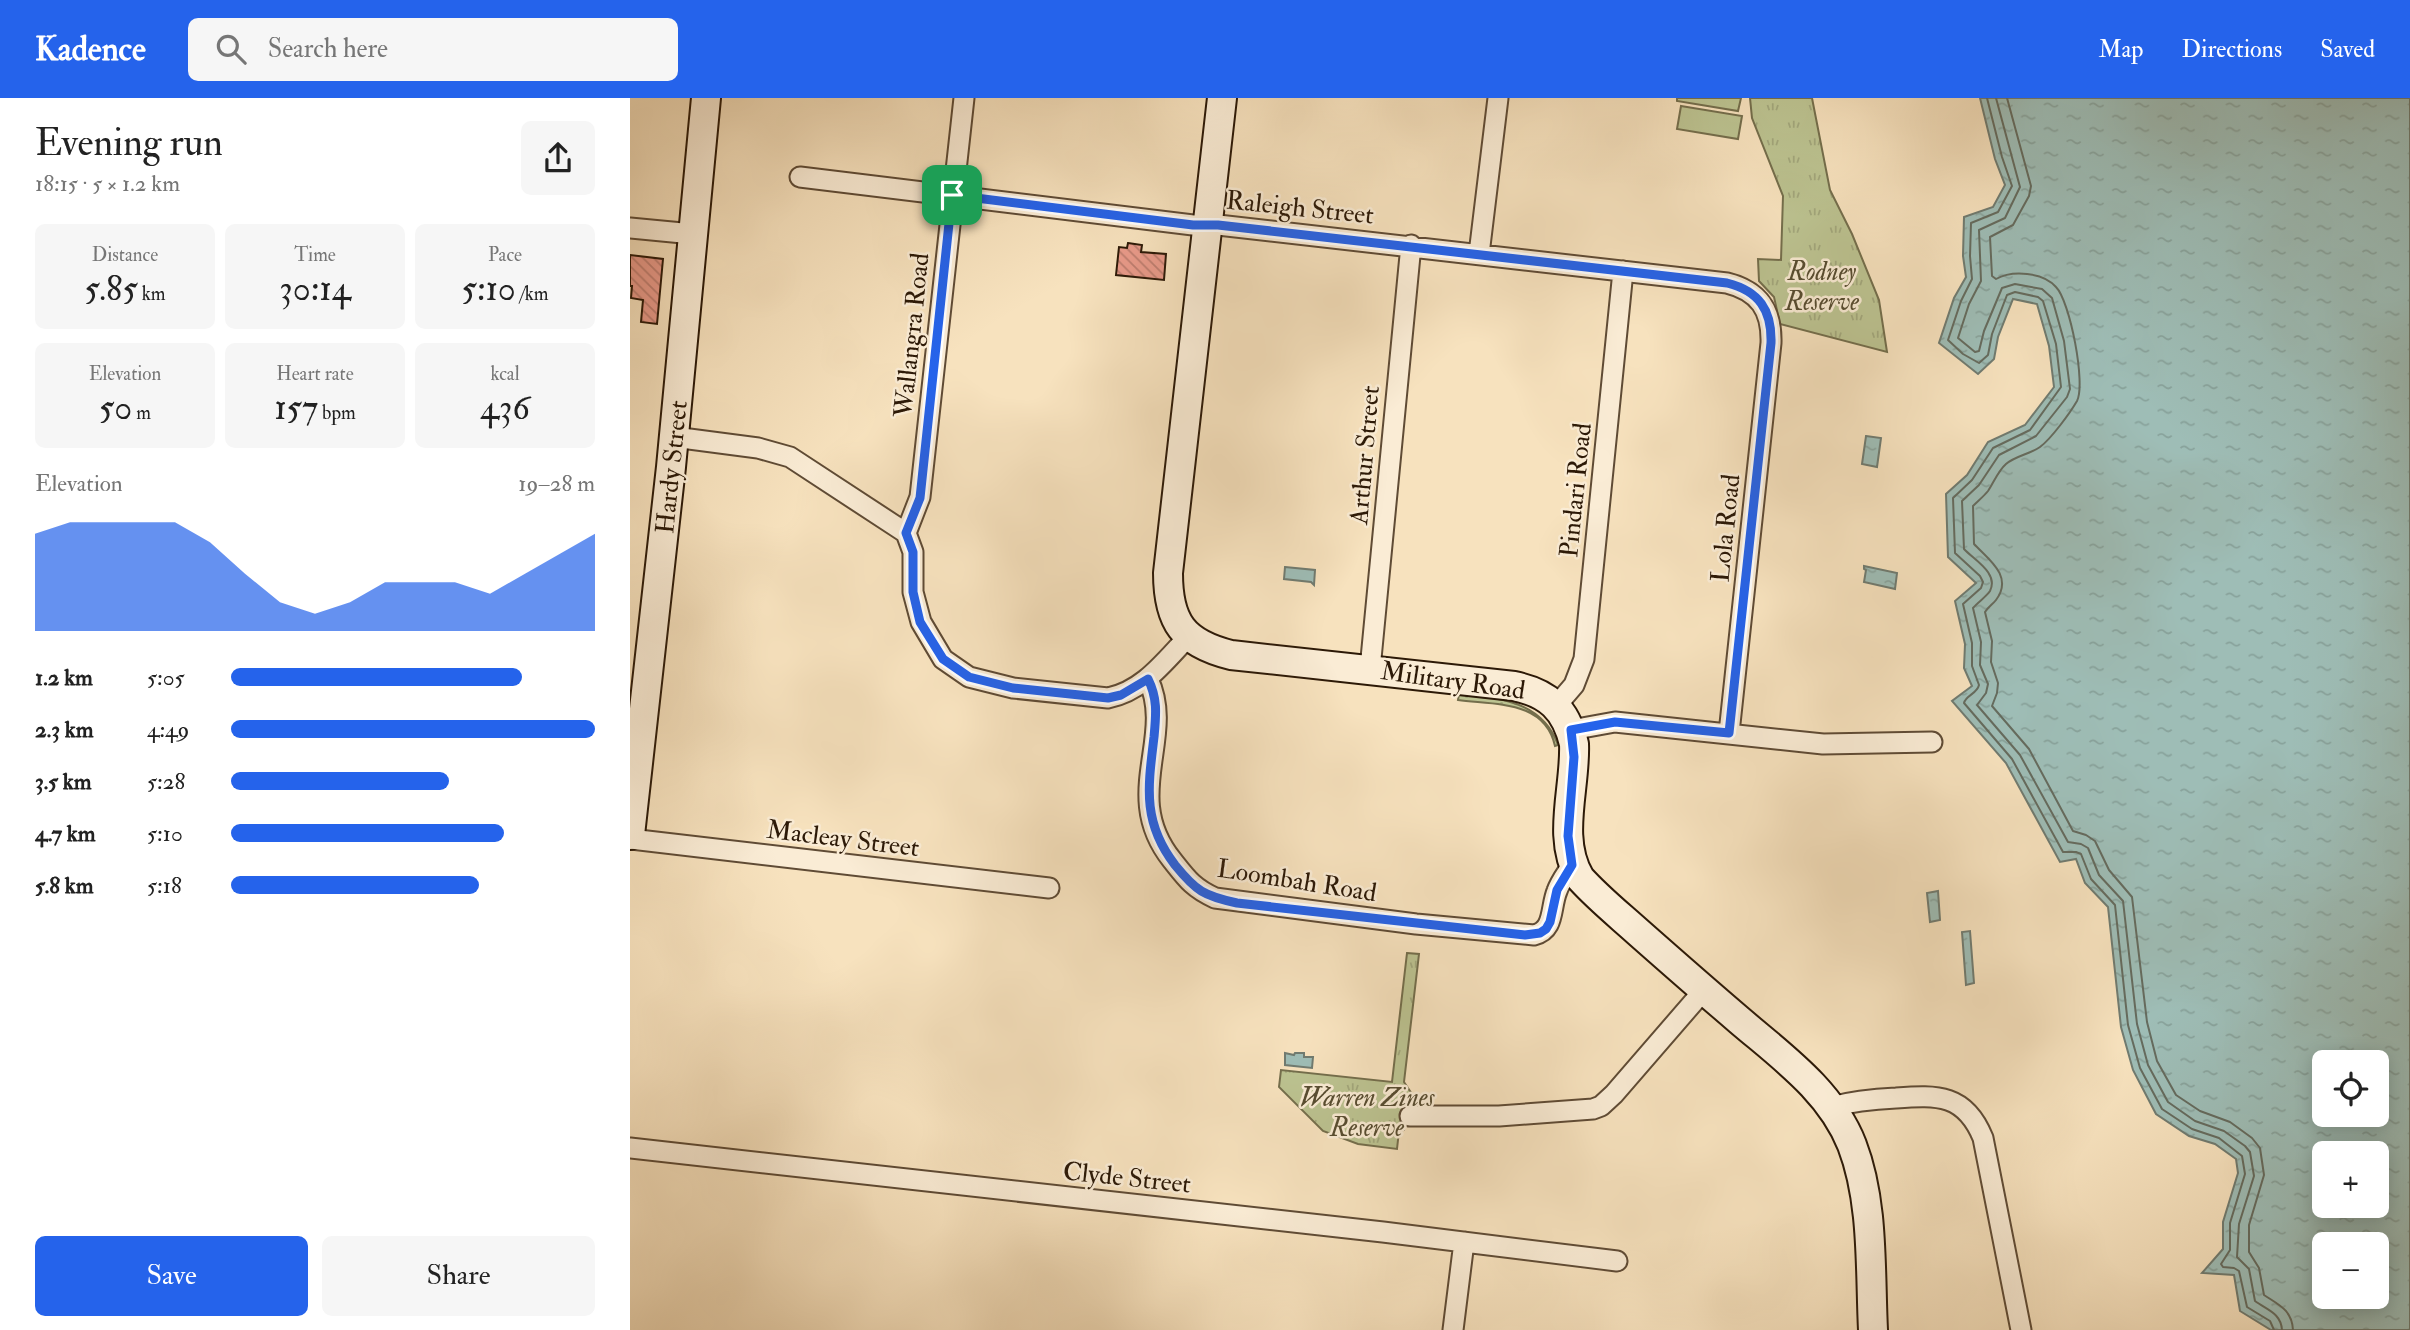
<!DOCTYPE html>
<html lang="en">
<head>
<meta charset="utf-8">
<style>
  :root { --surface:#fff; --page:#f6f6f6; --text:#222; --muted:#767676; --accent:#2563eb }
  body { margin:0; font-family:"IM FELL Double Pica",serif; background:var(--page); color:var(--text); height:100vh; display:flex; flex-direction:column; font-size:26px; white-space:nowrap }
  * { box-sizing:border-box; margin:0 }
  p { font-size:23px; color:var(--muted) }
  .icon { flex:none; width:38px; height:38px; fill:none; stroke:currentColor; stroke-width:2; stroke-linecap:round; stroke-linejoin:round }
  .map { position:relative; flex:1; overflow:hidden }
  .details { display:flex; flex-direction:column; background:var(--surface); width:630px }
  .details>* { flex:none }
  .buttons { position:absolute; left:1682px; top:952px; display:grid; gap:14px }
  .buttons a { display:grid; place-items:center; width:77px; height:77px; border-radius:10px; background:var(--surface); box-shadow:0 4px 18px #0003; font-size:35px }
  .pin { position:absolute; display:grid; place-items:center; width:60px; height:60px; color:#fff; margin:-30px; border-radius:14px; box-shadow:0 4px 10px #0006 }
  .round { display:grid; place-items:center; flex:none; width:74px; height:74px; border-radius:10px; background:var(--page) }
  .summary { display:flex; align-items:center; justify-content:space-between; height:119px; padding:0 35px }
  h1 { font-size:38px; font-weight:600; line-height:52px }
  .stats { display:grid; grid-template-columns:repeat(3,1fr); gap:10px; height:119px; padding:7px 35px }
  .stats div { display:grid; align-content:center; border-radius:10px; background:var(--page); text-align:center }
  .stats b { font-size:35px; font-weight:600 }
  .stats small { font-size:19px; font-weight:400 }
  .stats p { font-size:19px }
  .chart { height:196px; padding:14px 35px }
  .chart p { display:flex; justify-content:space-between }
  .chart svg { width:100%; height:126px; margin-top:7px; fill:var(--accent); opacity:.7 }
  .cta { display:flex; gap:14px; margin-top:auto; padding:14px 35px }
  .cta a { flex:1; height:80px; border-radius:10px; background:var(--accent); color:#fff; font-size:28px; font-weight:600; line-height:80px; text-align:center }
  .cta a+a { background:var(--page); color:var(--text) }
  ul { padding:0 35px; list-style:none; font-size:23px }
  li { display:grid; grid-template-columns:112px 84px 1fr; align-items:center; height:52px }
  li i { height:18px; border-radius:9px; background:var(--accent) }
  header { display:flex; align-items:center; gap:42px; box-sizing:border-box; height:98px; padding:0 35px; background:var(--accent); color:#fff }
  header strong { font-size:33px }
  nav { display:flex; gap:38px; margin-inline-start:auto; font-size:24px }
  .search { width:490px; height:63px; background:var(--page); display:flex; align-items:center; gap:18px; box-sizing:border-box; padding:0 24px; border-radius:10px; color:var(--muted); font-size:26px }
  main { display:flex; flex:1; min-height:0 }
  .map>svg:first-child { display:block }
  .grass { fill:url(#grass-dots); stroke:#746e4c; stroke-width:2 }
  .park { fill:url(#park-tufts); stroke:#746e4c; stroke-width:2 }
  .pitch { fill:#bcc391; stroke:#746e4c; stroke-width:2 }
  .water { fill:url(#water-ripples); stroke:#707b70; stroke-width:2; fill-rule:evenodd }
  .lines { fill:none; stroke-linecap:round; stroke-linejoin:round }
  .shore { stroke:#656b5e; stroke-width:2 }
  .building { fill:url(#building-back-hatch); stroke:#2c1907; stroke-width:2 }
  .street-casing { stroke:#5f4b35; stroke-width:23 }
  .secondary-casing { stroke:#2c1907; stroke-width:32 }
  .street { stroke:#faecd5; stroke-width:19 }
  .secondary { stroke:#faecd5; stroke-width:28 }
  .route-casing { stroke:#fff; stroke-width:14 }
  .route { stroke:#2563eb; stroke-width:9 }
  .labels { text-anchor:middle; stroke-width:5; stroke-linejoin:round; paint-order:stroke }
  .street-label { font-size:26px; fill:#2c1907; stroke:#faecd5 }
  .park-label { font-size:26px; font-style:italic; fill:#574c30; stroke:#faecd5 }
</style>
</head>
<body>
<header>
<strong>Kadence</strong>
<div class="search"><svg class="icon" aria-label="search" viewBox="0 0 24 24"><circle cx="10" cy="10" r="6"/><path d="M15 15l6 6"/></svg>Search here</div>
<nav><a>Map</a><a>Directions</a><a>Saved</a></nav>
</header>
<main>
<section class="details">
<div class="summary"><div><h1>Evening run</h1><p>18:15 · 5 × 1.2 km</p></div><a class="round"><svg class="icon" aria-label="share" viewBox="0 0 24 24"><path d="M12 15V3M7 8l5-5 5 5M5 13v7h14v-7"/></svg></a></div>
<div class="stats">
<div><p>Distance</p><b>5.85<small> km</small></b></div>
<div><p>Time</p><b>30:14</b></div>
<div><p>Pace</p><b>5:10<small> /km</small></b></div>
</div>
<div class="stats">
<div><p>Elevation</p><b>50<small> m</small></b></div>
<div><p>Heart rate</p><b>157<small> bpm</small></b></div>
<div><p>kcal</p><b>436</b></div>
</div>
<div class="chart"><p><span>Elevation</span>19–28 m</p>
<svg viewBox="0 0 160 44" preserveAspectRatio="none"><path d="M0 44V10L10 6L20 6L30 6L40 6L50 13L60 24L70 34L80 38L90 34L100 27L110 27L120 27L130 31L140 24L150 17L160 10V44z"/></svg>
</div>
<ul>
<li><b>1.2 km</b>5:05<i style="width:80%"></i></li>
<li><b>2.3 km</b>4:49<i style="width:100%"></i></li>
<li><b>3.5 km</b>5:28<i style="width:60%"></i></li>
<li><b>4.7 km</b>5:10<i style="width:75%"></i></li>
<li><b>5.8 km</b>5:18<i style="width:68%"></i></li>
</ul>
<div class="cta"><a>Save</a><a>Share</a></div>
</section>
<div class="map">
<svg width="1780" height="1232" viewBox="0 0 1780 1232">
  <defs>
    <pattern id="grass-dots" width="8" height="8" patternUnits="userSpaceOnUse" patternTransform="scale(1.75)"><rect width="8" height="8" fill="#bcc391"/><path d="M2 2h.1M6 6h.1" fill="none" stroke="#a2a77c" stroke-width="1.8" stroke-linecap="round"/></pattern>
    <pattern id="park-tufts" width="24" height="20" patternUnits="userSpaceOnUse" patternTransform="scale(1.75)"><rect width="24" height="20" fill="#bcc391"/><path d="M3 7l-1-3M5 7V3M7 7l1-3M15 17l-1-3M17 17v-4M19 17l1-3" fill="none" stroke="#a2a77c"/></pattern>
    <pattern id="water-ripples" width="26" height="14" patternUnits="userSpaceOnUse" patternTransform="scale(1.75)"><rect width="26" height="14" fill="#9ebdb6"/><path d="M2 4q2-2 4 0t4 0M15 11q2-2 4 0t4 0" fill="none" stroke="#88a29b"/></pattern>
    <pattern id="building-back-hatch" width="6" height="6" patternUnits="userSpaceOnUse" patternTransform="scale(1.75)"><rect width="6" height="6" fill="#e99a8a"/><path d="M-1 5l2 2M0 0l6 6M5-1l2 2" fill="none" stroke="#bd7d6f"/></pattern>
  </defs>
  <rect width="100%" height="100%" fill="#f7e2be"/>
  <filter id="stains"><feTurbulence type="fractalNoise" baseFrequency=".00286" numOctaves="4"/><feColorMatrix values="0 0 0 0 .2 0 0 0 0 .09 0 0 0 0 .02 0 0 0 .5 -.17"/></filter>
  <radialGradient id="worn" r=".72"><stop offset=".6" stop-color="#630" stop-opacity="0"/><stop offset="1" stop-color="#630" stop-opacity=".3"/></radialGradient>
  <!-- grass -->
  <path class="grass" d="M829,596C869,599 913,604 928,647L925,648C915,602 865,607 828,602Z"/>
  <!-- park -->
  <path class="park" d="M1120,0H1182L1200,92L1222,136L1249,202L1257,254L1150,226L1144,199L1129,183L1128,161L1151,162L1153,98L1122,20Z
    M777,855L789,856L774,984L786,1002V1008L777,1009L774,1032L769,1033L767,1051L728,1046L693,1033L649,989L651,972L762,984Z"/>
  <!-- pitch -->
  <path class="pitch" d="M1047,0H1111L1108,13L1047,3Z
    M1051,8L1112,18L1108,41L1047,31Z"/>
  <!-- water -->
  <path class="water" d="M1350,0H1780V1232H1641L1610,1213L1604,1177L1572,1175L1593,1151V1124L1608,1075L1606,1061L1585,1046L1559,1038L1526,1016L1503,972L1491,929L1478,809L1455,785L1446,761L1430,764L1376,665L1322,603L1342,588L1334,570L1335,546L1325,503L1346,485L1318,459L1316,396L1337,377L1358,344L1395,327L1424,289L1419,248L1407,206L1383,201L1368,239L1364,261L1348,276L1309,245L1324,200L1336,179L1333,158L1334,119L1363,109L1375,87L1365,61ZM1746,964V1017H1694V964ZM1746,1055V1108H1694V1055ZM1746,1146V1199H1694V1146Z
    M1236,338L1251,340L1247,369L1232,366Z
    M1234,468L1267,475L1265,491L1234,484L1236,472L1234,471Z
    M655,469L685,472L684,487L681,484L654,481Z
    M1308,793L1310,822L1300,824L1297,795Z
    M1340,833L1344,885L1336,887L1332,834Z
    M655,955L664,957L665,955H674V959H683L682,970L655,967Z"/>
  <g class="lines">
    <!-- shore -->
    <path class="shore" d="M1357,0L1372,59L1382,88L1368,114L1341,125L1340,158L1342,181L1331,203L1318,242L1333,256L1349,265L1358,257L1362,236L1377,197L1385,194L1408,199L1413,203L1426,246L1431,289L1400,332L1363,350L1342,382L1323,400L1325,455L1350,478L1353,484L1351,490L1333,506L1342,545V568L1349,587C1347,596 1336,597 1334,605L1382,661L1433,754H1446L1451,756L1461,781L1485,807L1498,927L1510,970L1532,1011L1562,1031L1589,1040L1612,1058L1615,1076L1600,1125V1152L1591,1166L1593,1169L1604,1170L1609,1173L1617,1209L1640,1223L1644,1232
      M1366,0L1390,89L1375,120L1349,132L1351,183L1339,206L1328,240L1345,254L1349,253L1354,233L1372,190L1385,186L1412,191L1422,200L1434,243L1440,291L1437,299L1406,338L1369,357L1349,387L1332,403L1334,451C1344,462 1369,475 1360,493C1356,499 1348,504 1343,510L1351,544L1350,567L1358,586L1356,595L1347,607L1390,657L1438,744L1451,746L1458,750L1469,777L1493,803L1507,926L1518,967L1538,1004L1565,1023L1594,1033L1615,1048L1620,1054L1624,1078L1609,1126L1607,1159L1619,1171L1625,1203C1637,1212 1651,1215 1652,1232
      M1377,0L1401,88L1399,98L1383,127L1360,139L1362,178L1366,181C1382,172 1413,174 1426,189C1440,203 1456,286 1447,303C1440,315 1421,341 1410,349C1400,356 1385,358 1376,366C1368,373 1364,384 1358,393C1354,398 1348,403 1343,408L1344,446C1358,461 1384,478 1366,502C1363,506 1358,509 1355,514L1362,543L1361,564L1368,585L1367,595L1362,608L1399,651L1443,733L1456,737L1465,743L1479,772L1502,799L1517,924L1527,963L1546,997L1570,1013L1600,1024L1622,1040L1630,1050L1634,1077L1619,1127V1154L1629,1170L1634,1197C1649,1207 1662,1212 1663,1232"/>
  </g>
  <!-- building -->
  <path class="building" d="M498,145L512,147L511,154L536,156L534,182L486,177L489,149L497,150Z
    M0,157L33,161L27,226L11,224L13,202L1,200L2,188H0Z"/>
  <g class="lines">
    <!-- street casing -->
    <g class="street-casing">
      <path id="street" d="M170,79L563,127H588L1097,185C1129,193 1142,212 1141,245L1099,635
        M0,130L63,136
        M849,156L868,0
        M44,339L128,350L160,359L276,435L283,454V494L291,524L313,561L339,579L383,590L478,600C513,593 534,564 558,539
        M276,435L290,399L334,0
        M740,571L781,147
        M518,581C546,640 490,697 542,762C557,781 563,790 585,800L786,826L904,837C925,832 920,810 927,793C930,784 937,775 942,767
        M926,608L944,587L954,561L993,173
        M941,632L985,624L1193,646L1302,644
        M0,741L419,790
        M1201,1009C1223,1003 1244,1001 1266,1000C1308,997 1335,996 1353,1040L1391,1232
        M780,1018H869L963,1011L971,1008L984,996L1074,892
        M0,1050L753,1134L987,1163
        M823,1232L834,1144"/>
    </g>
    <!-- secondary casing -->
    <g class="secondary-casing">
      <path id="secondary" d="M592,0L538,475C538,524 553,545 601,557L884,588C918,595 936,611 944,646C946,689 926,740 950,780C968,800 988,816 1008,834C1042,864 1075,893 1109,922C1151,958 1201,993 1222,1047C1244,1104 1240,1172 1243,1232
        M0,737L41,369L76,0"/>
    </g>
    <!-- street -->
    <use href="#street" class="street"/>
    <!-- secondary -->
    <use href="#secondary" class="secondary"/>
  </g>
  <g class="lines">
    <!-- route casing -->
    <g class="route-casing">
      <path id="route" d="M322,97L563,127H588L1097,185C1129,193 1142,212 1141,245L1099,635L985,624L941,632L944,659L938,738L942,767L927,792L920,824L916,831L910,835L895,837L607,805C574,798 566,793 545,767C512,724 518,689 524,639C526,617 528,601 518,581L491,597L478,600L383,590L339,579L313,561L290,524L283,494V454L276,435L290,400Z"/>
    </g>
    <!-- route -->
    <use href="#route" class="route"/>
  </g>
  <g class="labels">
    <!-- street labels -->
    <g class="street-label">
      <text transform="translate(670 109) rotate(6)" y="9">Raleigh Street</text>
      <text transform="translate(281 237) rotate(-84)" y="9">Wallangra Road</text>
      <text transform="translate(734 357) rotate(-85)" y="9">Arthur Street</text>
      <text transform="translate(41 369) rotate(-84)" y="9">Hardy Street</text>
      <text transform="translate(945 392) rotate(-84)" y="9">Pindari Road</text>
      <text transform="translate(1095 430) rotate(-84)" y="9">Lola Road</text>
      <text transform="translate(823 582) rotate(8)" y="9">Military Road</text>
      <text transform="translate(213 740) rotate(7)" y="9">Macleay Street</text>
      <text transform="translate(667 782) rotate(9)" y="9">Loombah Road</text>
      <text transform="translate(497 1079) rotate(6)" y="9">Clyde Street</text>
    </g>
    <!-- park labels -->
    <g class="park-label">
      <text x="1192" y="182">Rodney<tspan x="1192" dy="30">Reserve</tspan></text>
      <text x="737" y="1008">Warren Zines<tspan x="737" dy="30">Reserve</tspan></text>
    </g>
  </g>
  <rect width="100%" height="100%" filter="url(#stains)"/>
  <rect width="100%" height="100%" fill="url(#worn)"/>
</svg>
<div class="buttons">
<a><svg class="icon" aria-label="locate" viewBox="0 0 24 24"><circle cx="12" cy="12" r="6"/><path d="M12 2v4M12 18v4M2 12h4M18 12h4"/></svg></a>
<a>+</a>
<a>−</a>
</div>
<div class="pin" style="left:322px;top:97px;background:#1e9e55"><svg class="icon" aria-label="arrive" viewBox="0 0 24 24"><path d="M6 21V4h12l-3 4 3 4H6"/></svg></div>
</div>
</main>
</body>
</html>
